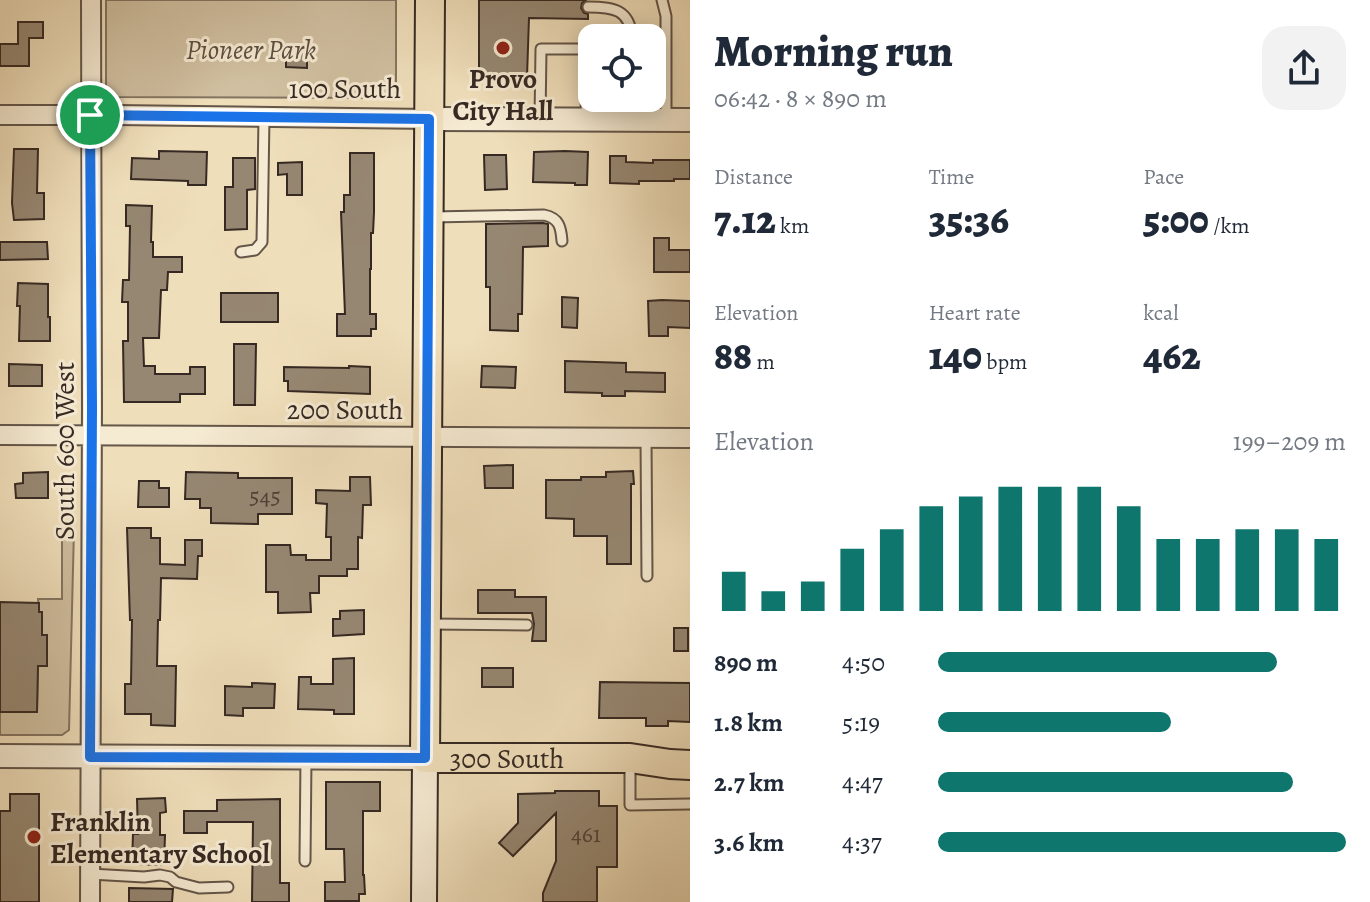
<!DOCTYPE html>
<html lang="en">
<head>
<meta charset="utf-8">
<style>
  :root { --surface:#fff; --page:#f2f2f3; --text:#1f2937; --muted:#747a83; --accent:#0f766e }
  body { margin:0; font-family:Alegreya,serif; background:var(--page); color:var(--text); height:100vh; display:flex; flex-direction:column; font-size:30px; white-space:nowrap }
  * { box-sizing:border-box; margin:0 }
  p { font-size:26px; color:var(--muted) }
  .icon { flex:none; width:44px; height:44px; fill:none; stroke:currentColor; stroke-width:2; stroke-linecap:round; stroke-linejoin:round }
  .map { position:relative; flex:1; overflow:hidden }
  .drawer { display:flex; flex-direction:column; background:var(--surface); width:680px }
  .drawer>* { flex:none }
  .controls { position:absolute; left:578px; top:24px; display:grid; gap:16px }
  .controls a { display:grid; place-items:center; width:88px; height:88px; border-radius:16px; background:var(--surface); box-shadow:0 4px 20px #0003; font-size:40px }
  .pin { position:absolute; display:grid; place-items:center; width:68px; height:68px; color:#fff; margin:-34px; border:4px solid #fff; border-radius:50%; box-shadow:0 2px 8px #0007 }
  .round { display:grid; place-items:center; flex:none; width:84px; height:84px; border-radius:24px; background:var(--page) }
  .head { display:flex; align-items:center; justify-content:space-between; height:136px; padding:0 24px }
  h1 { font-size:44px; font-weight:800; line-height:60px }
  .figures { display:grid; grid-template-columns:repeat(3,1fr); gap:12px; height:136px; padding:8px 24px }
  .figures div { display:grid; align-content:center }
  .figures b { font-size:40px; font-weight:800 }
  .figures small { font-size:22px; font-weight:400 }
  .figures p { font-size:22px }
  .chart { height:224px; padding:16px 24px }
  .chart p { display:flex; justify-content:space-between }
  .chart svg { width:100%; height:144px; margin-top:8px; stroke:var(--accent); stroke-width:6 }
  ul { padding:0 24px; list-style:none; font-size:26px }
  li { display:grid; grid-template-columns:128px 96px 1fr; align-items:center; height:60px }
  li i { height:20px; border-radius:10px; background:var(--accent) }
  main { display:flex; flex:1; min-height:0 }
  .map>svg:first-child { display:block }
  .green { fill:#d0bfa0; stroke:#837462; stroke-width:2 }
  .building { fill:#968772; stroke:#362923; stroke-width:2 }
  .lines { fill:none; stroke-linecap:round; stroke-linejoin:round }
  .service-casing { stroke:#645649; stroke-width:13 }
  .minor-casing { stroke:#645649; stroke-width:22 }
  .tertiary-casing { stroke:#645649; stroke-width:26 }
  .secondary-casing { stroke:#362923; stroke-width:28 }
  .primary-casing { stroke:#362923; stroke-width:32 }
  .service { stroke:#f5ead2; stroke-width:9 }
  .minor { stroke:#f5ead2; stroke-width:18 }
  .tertiary { stroke:#f5ead2; stroke-width:22 }
  .secondary { stroke:#f5ead2; stroke-width:24 }
  .primary { stroke:#efdeba; stroke-width:28 }
  .route-casing { stroke:#fff; stroke-width:16 }
  .route { stroke:#1a73e8; stroke-width:10 }
  .poi-dot { fill:#8f2418; stroke:#f5ead2; stroke-width:3 }
  .labels { text-anchor:middle; stroke-width:6; stroke-linejoin:round; paint-order:stroke }
  .number-label { font-size:24px; fill:#4e4037 }
  .park-label { font-size:28px; font-style:italic; fill:#5c4e42; stroke:#f5ead2 }
  .poi-label { font-size:28px; font-weight:bold; fill:#362923; stroke:#f5ead2 }
  .street-label { font-size:28px; fill:#362923; stroke:#f5ead2 }
</style>
</head>
<body>
<main>
<div class="map">
<svg width="690" height="902" viewBox="0 0 690 902">
  <rect width="100%" height="100%" fill="#efdeba"/>
  <filter id="stains"><feTurbulence type="fractalNoise" baseFrequency=".0025" numOctaves="4"/><feColorMatrix values="0 0 0 0 .2 0 0 0 0 .09 0 0 0 0 .02 0 0 0 .5 -.17"/></filter>
  <radialGradient id="worn" r=".72"><stop offset=".6" stop-color="#630" stop-opacity="0"/><stop offset="1" stop-color="#630" stop-opacity=".3"/></radialGradient>
  <!-- green -->
  <path class="green" d="M106,0H396V98L106,97Z
    M62,529H74L69,730L62,735H0V712H37L38,666H47V635H42V612H39L38,599H62Z"/>
  <!-- building -->
  <path class="building" d="M479,0H586L582,3L581,8L584,13L588,14V19L529,18L527,77H479Z
    M18,22H43V38H29V66H0V44H18Z
    M286,49H307V68L286,67Z
    M14,149H38L37,193H44V219L14,220L12,203Z
    M159,151L207,152L206,185H188V181L131,179L132,158L159,159Z
    M565,151L588,152L587,185H575V183L533,182L534,152Z
    M350,153H374V212L373,233H371V269H370V314H376V329H371V336H337V314H345L341,212H344V195H350Z
    M484,155H506L507,189L485,190Z
    M610,156H626V162L653,163V160H690V179H674V181H639V184L610,183Z
    M233,158H255V189L247,190V229L225,230V187H233Z
    M302,162V195H287V174L278,175V163Z
    M126,205L152,206L151,242H153V257H182V272H168L167,290H161L159,338H143L144,366H155V374H190V367H205V394H180V402H124L123,341H128V302H122L123,280H129L130,226H126Z
    M543,223L548,224V246L523,247L522,314H518V331L490,330V287H486V224Z
    M654,238H669V250H690V272H654Z
    M0,242H47L48,259L0,260Z
    M18,283L48,284V317H50V341H19L20,306H17Z
    M221,293H278V322H221Z
    M562,297L578,298L577,328L562,327Z
    M662,300L690,301V328L668,327V336H649L648,301Z
    M234,344H256L255,405H234Z
    M565,361L626,363V372L665,373V392L625,391V396H602V393L565,392Z
    M9,364L42,365V386H9Z
    M349,366L370,367V394L288,391V381H284V367L349,368Z
    M482,366L516,367L515,388L481,387Z
    M513,465V488H485L484,466Z
    M633,471L634,484H631V564H607V536H574V519L546,518V480H581V477H606V472Z
    M48,472V498H16L15,484L23,483V473Z
    M186,472L238,473V478H292V514H258V524L211,523V508H200V499H185Z
    M350,477H370L371,505H363L362,538L358,537V569H347V576H319V593H310L311,612L278,613V592H266V545H290L291,555H306V560H331V537H326L327,504L316,503V490L350,491Z
    M139,481H159V488H169V507H138Z
    M127,528H151V538H160V564L185,565V540H202V556H198L197,579L161,578L160,620H158L157,666H176L175,726L151,725V714H125V684H131L132,620H130Z
    M478,590H515V597H546V641H532L534,624L532,613H478Z
    M0,602L39,603V612H42V635H47V666H38L37,712H0Z
    M364,610V634L333,636V619H340V611Z
    M674,628H688V651H674Z
    M354,658V714H334V710L298,709L299,677H311V684H333V659Z
    M482,668H513V687H482Z
    M600,682L690,683V722L668,721V726H646V718H599Z
    M252,683L275,684L274,708H243V716L225,715V686L252,687Z
    M326,782H380V811H363V875H364L365,894H359V901H325V882H345L344,849H326Z
    M555,791H599V806H617V867H597V902H543V893L556,861V813L513,856L499,843L518,823V794L555,793Z
    M10,794H39V902H0V811H10Z
    M165,798L166,812L160,813V835H165L164,865L132,864L133,834H138L137,799Z
    M280,799V883H289V902H252L253,822H207V833H184V811H217V800Z
    M129,888L173,889L172,902H129Z"/>
  <g class="lines">
    <!-- service casing -->
    <g class="service-casing">
      <path id="service" d="M662,0L666,16V120
        M588,7C613,7 630,9 632,38
        M540,119L541,49H587L586,117
        M631,119L632,98
        M432,217L544,215C559,218 561,227 562,241
        M241,252L255,250L262,242L264,118
        M646,438L647,576
        M429,624L527,625
        M630,761V805L690,804
        M305,861L306,758
        M90,874L144,877L160,875L170,877L176,882L199,888L228,887"/>
    </g>
    <!-- minor casing -->
    <g class="minor-casing">
      <path id="minor" d="M0,115H116L429,119
        M0,435L690,438
        M90,902L92,408L91,0"/>
    </g>
    <!-- tertiary casing -->
    <g class="tertiary-casing">
      <path id="tertiary" d="M429,119L690,120
        M0,756L425,758"/>
    </g>
    <!-- secondary casing -->
    <g class="secondary-casing">
      <path id="secondary" d="M424,902L425,758"/>
    </g>
    <!-- primary casing -->
    <g class="primary-casing">
      <g id="primary">
        <path id="s1" d="M430,0L425,758H630L670,764L690,765"/>
      </g>
    </g>
    <!-- service -->
    <use href="#service" class="service"/>
    <!-- minor -->
    <use href="#minor" class="minor"/>
    <!-- tertiary -->
    <use href="#tertiary" class="tertiary"/>
    <!-- secondary -->
    <use href="#secondary" class="secondary"/>
    <!-- primary -->
    <use href="#primary" class="primary"/>
  </g>
  <g class="lines">
    <!-- route casing -->
    <g class="route-casing">
      <path id="route" d="M90,115L429,119L425,758L90,757L92,408Z"/>
    </g>
    <!-- route -->
    <use href="#route" class="route"/>
  </g>
  <!-- markers -->
  <g class="poi-dot">
    <circle cx="503" cy="48" r="8"/>
    <circle cx="34" cy="837" r="8"/>
  </g>
  <g class="labels">
    <!-- number labels -->
    <g class="number-label">
      <text x="265" y="504">545</text>
      <text x="586" y="842">461</text>
    </g>
    <!-- park labels -->
    <g class="park-label">
      <text x="251" y="59">Pioneer Park</text>
    </g>
    <!-- poi labels -->
    <g class="poi-label">
      <text x="503" y="88">Provo<tspan x="503" dy="32">City Hall</tspan></text>
      <text x="50" y="831" text-anchor="start">Franklin<tspan x="50" dy="32">Elementary School</tspan></text>
    </g>
    <!-- street labels -->
    <g class="street-label">
      <text x="345" y="98">100 South</text>
      <text x="345" y="419">200 South</text>
      <text transform="translate(64 451) rotate(-90)" y="10">South 600 West</text>
      <text dy="10" stroke="none"><textPath href="#s1" startOffset="840">300 South</textPath></text>
    </g>
  </g>
  <rect width="100%" height="100%" filter="url(#stains)"/>
  <rect width="100%" height="100%" fill="url(#worn)"/>
</svg>
<div class="controls">
<a><svg class="icon" aria-label="locate" viewBox="0 0 24 24"><circle cx="12" cy="12" r="6"/><path d="M12 2v4M12 18v4M2 12h4M18 12h4"/></svg></a>
</div>
<div class="pin" style="left:90px;top:115px;background:#1e9e55"><svg class="icon" aria-label="arrive" viewBox="0 0 24 24"><path d="M6 21V4h12l-3 4 3 4H6"/></svg></div>
</div>
<section class="drawer">
<div class="head"><div><h1>Morning run</h1><p>06:42 · 8 × 890 m</p></div><a class="round"><svg class="icon" aria-label="share" viewBox="0 0 24 24"><path d="M12 15V3M7 8l5-5 5 5M5 13v7h14v-7"/></svg></a></div>
<div class="figures">
<div><p>Distance</p><b>7.12<small> km</small></b></div>
<div><p>Time</p><b>35:36</b></div>
<div><p>Pace</p><b>5:00<small> /km</small></b></div>
</div>
<div class="figures">
<div><p>Elevation</p><b>88<small> m</small></b></div>
<div><p>Heart rate</p><b>140<small> bpm</small></b></div>
<div><p>kcal</p><b>462</b></div>
</div>
<div class="chart"><p><span>Elevation</span>199–209 m</p>
<svg viewBox="0 0 160 44" preserveAspectRatio="none"><path d="M5 44V32M15 44V38M25 44V35M35 44V25M45 44V19M55 44V12M65 44V9M75 44V6M85 44V6M95 44V6M105 44V12M115 44V22M125 44V22M135 44V19M145 44V19M155 44V22"/></svg>
</div>
<ul>
<li><b>890 m</b>4:50<i style="width:83%"></i></li>
<li><b>1.8 km</b>5:19<i style="width:57%"></i></li>
<li><b>2.7 km</b>4:47<i style="width:87%"></i></li>
<li><b>3.6 km</b>4:37<i style="width:100%"></i></li>
</ul>
</section>
</main>
</body>
</html>
